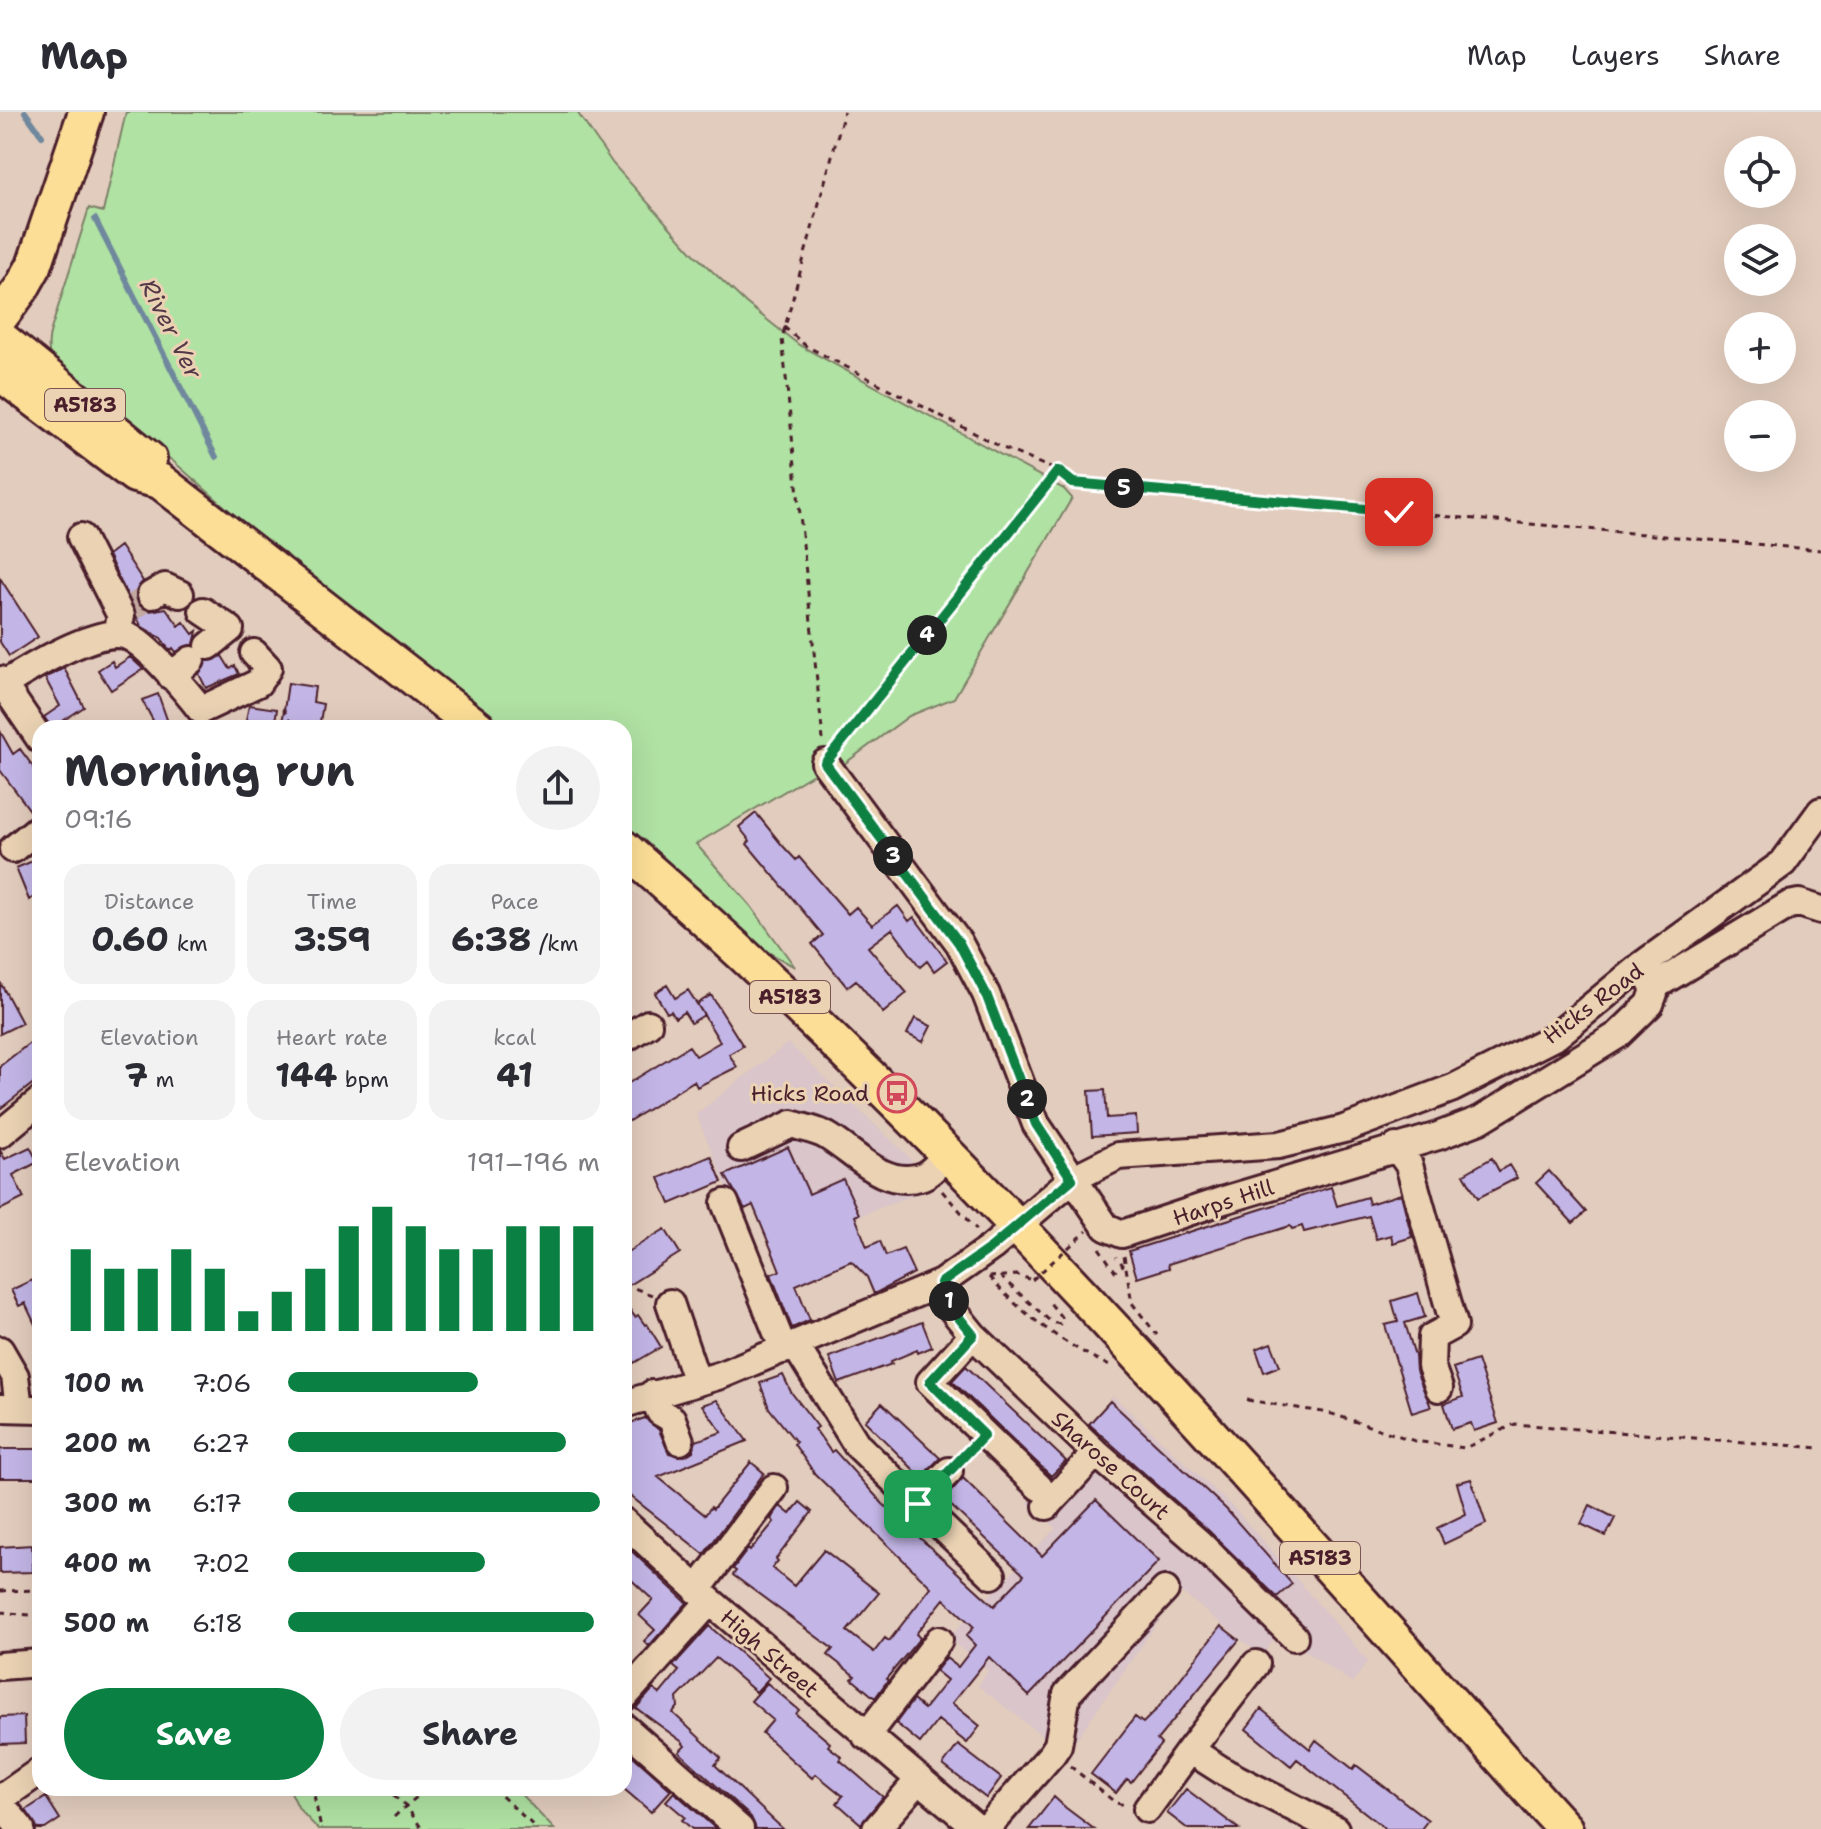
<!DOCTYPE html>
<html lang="en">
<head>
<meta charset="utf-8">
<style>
  :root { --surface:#fff; --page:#f2f2f3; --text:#2b2b33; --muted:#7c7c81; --line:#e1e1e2; --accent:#0b8043 }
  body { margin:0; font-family:"Shantell Sans",sans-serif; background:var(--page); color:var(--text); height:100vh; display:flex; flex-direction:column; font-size:30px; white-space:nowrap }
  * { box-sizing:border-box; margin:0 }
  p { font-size:26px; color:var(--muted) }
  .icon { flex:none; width:44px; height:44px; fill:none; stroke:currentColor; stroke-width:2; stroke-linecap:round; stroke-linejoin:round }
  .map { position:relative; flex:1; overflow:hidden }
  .sheet { position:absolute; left:32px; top:608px; width:600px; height:1076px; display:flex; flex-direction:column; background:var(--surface); border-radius:24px; box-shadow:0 8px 32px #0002 }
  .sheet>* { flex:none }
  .controls { position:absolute; left:1724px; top:24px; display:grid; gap:16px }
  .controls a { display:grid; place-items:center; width:72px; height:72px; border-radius:50%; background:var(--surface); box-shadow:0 8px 32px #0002; font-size:40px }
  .pin { position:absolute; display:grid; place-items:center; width:68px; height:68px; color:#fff; margin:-34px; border-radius:16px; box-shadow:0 4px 12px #0006 }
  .km { position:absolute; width:40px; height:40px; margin:-20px; border-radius:50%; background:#222; color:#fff; font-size:22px; line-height:40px; text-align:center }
  .round { display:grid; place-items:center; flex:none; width:84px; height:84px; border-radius:42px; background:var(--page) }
  .headline { display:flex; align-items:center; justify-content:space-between; height:136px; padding:0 32px }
  h1 { font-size:44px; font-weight:700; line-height:60px }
  .figures { display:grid; grid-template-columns:repeat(3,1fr); gap:12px; height:136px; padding:8px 32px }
  .figures div { display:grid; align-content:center; border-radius:20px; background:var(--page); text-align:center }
  .figures b { font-size:34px; font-weight:700 }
  .figures small { font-size:22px; font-weight:400 }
  .figures p { font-size:22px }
  .chart { height:224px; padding:16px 32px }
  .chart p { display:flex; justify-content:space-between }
  .chart svg { width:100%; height:144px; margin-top:8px; stroke:var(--accent); stroke-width:6 }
  .action { display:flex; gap:16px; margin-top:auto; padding:16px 32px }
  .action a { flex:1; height:92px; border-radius:48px; background:var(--accent); color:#fff; font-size:32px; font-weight:700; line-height:92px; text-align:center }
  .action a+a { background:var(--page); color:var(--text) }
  ul { padding:0 32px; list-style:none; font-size:26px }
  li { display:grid; grid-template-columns:128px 96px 1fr; align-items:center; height:60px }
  li i { height:20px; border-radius:10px; background:var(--accent) }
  header { display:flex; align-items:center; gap:48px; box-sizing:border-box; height:112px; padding:0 40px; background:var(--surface); border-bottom:2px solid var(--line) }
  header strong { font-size:38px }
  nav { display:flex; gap:44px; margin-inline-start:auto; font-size:28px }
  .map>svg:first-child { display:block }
  .built { fill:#d9c5ca }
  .green { fill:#b0e2a3; stroke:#7d8067; stroke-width:2 }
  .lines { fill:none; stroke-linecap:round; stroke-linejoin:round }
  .stream { stroke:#6f889d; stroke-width:6 }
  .building { fill:#c3b6e7; stroke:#4a1f2b; stroke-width:2 }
  .minor-tunnel { stroke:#c4a9a0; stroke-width:26; stroke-dasharray:26 13; stroke-linecap:butt }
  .minor-casing { stroke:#4a1f2b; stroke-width:32 }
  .major-casing { stroke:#4a1f2b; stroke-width:40 }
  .path { stroke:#4a1f2b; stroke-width:3; stroke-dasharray:6 6; stroke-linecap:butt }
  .minor { stroke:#ead2b3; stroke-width:26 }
  .major { stroke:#fcde96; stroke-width:34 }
  .path-bridge { stroke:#4a1f2b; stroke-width:3; stroke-dasharray:6 6; stroke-linecap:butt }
  .route-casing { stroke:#fff; stroke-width:16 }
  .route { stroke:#0b8043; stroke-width:10 }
  .labels { text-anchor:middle; stroke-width:6; stroke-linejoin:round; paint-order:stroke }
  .shield { fill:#ead2b3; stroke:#7a5554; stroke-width:2 }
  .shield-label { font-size:20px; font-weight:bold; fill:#4a1f2b }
  .street-label { font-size:22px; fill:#4a1f2b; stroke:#ead2b3 }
  .poi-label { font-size:22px; fill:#4a1f2b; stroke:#ead2b3; text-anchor:end }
  .water-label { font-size:24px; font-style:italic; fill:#533948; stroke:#ead2b3 }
</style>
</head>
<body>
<header>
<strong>Map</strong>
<nav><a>Map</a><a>Layers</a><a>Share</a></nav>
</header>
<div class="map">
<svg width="1821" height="1717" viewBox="0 0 1821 1717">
  <rect width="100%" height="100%" fill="#e2ccbd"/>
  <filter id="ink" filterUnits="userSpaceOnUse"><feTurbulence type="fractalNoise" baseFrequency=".0125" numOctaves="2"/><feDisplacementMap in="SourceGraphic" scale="16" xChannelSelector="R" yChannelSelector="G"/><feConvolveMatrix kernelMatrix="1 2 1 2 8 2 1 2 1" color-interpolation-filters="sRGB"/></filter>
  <g filter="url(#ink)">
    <!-- built -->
    <path class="built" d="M788,931L905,1041L934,1075L823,1118L805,1072L738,1101L696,1002Z
      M1113,1284L1235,1397L1368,1549L1352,1571L1279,1520L1262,1544L1180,1479L1066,1642L978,1574L988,1559L948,1526L1056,1416L1028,1391L1076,1342L1073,1330Z"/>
    <!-- green -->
    <path class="green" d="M126,0H577L613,52L694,142L746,191L799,233L1064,377L1072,386L954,586L909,604L840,655L812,663L696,732L750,793L795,855L766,839L624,717V616H502L287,449L174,350L64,265C50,250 46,241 50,221L89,96L103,100Z
      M292,1676H515L554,1717H318L299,1697L290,1678Z"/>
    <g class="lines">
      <!-- stream -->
      <path class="stream" d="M25,0L42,24
        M95,107L216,345"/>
    </g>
    <!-- building -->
    <path class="building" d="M120,434L143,469L135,482L138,492L150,499L166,496L179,514L184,510L193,522L197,519L194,533L176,540L173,536L170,539L161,526L141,514L108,443Z
      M0,466L38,525L9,544L0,530Z
      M222,544L230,557L235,554L239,562L206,576L199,562L206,549Z
      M130,545L143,557L111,578L98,558L112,549L115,555Z
      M64,556L84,595L52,616L44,605L60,594L45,566Z
      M288,571L315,575L313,590L323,592L319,616L282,612Z
      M158,582L170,616H157L142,588Z
      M249,593L277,597L274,616H255L256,610L246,608Z
      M0,619L13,642L20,637L40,664V699L32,701L0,658Z
      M756,701L782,733L796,748L799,745L848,802L856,795L872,813L898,794L909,809L914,805L947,849L934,859L927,849L920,855L892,817L868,835L907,881L883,901L856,868L847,875L812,832L823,823L747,732L750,729L739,715Z
      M40,746V781L29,788L16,756Z
      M0,870L22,911L0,922Z
      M667,873L675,886L688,878L704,903L691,911L684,900L675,906L671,899L667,901L655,881Z
      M711,883L743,934L729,942L737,955L697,975L694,969L624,1012V974L689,934L696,944L720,930L697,892Z
      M915,906L931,914L923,930L907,922Z
      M40,923V966L0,997V954Z
      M1105,978L1107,1006L1136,1004L1137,1021L1092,1024L1089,979Z
      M30,1035L38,1050L13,1063L24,1086L0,1098V1038L5,1047Z
      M788,1035L809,1082L843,1067L859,1102L855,1104L867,1135L880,1129L886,1144L903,1137L914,1161L874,1182L867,1165L851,1149L796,1173L810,1208L792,1216L771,1162L780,1159L777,1151L753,1093L745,1097L725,1063Z
      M711,1044L722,1070L670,1092L659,1066Z
      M1492,1046L1499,1059L1509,1053L1517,1066L1478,1086L1464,1062Z
      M1549,1059L1586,1100L1573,1111L1536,1071Z
      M1331,1075L1337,1094L1367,1085L1369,1092L1401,1082L1412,1125L1393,1131L1391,1123L1376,1127L1369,1104L1304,1120L1302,1114L1292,1117L1290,1114L1168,1152L1169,1156L1137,1166L1129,1139Z
      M665,1117L680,1141L624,1176V1142Z
      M32,1168L40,1184V1223L25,1191L19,1194L11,1178Z
      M1418,1181L1425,1205L1405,1211L1415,1244L1416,1259L1431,1295L1412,1301L1385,1213L1398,1210L1392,1189Z
      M624,1189L635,1205L638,1203L645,1213L647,1212L661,1235L634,1251L624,1234Z
      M922,1210L932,1235L918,1241L917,1238L891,1249L892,1252L839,1271L829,1245Z
      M1271,1231L1280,1254L1264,1260L1256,1237Z
      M1477,1248L1498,1311L1474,1319L1471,1311L1452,1317L1444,1292L1463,1285L1453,1256Z
      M966,1254L1066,1349L1051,1364L952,1269Z
      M783,1263L791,1280L818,1315L815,1317L831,1340L834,1338L883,1392L994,1494L1024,1463L944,1387L963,1366L1042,1444L1096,1388L1159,1449L1029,1584L989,1545L952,1591L980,1614L967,1631L938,1608L920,1631L896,1611L913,1588L924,1597L947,1568L936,1559L946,1546L958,1555L975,1533L966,1524L974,1515L944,1487L916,1522L920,1526L886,1567L888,1568L875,1586L852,1567L855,1564L828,1543L833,1537L733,1463L736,1459L733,1457L748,1437L750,1439L774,1410L771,1407L780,1394L790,1402L800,1390L812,1400L776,1447L778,1449L772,1456L794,1474L824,1438L879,1481L847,1519L874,1540L885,1526L889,1529L931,1475L815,1362L794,1332L796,1330L769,1296L760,1271Z
      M717,1288L747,1329L658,1365L705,1403L711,1395L713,1397L751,1350L764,1361L704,1442L624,1379V1313L645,1306L659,1318L669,1341L685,1344L693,1339L696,1329L722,1320L702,1293Z
      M1110,1289L1226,1397L1292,1472L1277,1485L1209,1419L1089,1312Z
      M882,1291L940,1346L921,1365L865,1309Z
      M0,1337H40V1366H0Z
      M1471,1367L1486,1412L1444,1432L1437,1416L1466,1402L1457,1371Z
      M1590,1393L1615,1406L1606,1424L1581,1412Z
      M624,1432L687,1491L649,1534L644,1529L655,1518L639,1503L653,1488L624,1461Z
      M32,1433L33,1460L0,1461V1435Z
      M709,1514L769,1566L756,1580L716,1546L677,1586L678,1595L673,1601L721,1646L715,1653L783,1717H756L751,1705L679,1640L685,1634L681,1629L636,1596L653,1577L660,1582L679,1559L673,1554Z
      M1221,1514L1239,1528L1157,1628L1161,1632L1145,1652L1131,1670L1127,1667L1116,1681L1091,1662L1135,1605L1143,1611L1157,1597Z
      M767,1571L799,1598L796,1602L830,1631L828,1634L842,1645L840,1648L883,1685L861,1712L837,1691L843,1684L816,1662L812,1666L762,1621L773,1608L751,1589Z
      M1261,1597L1310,1637L1316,1628L1353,1657L1356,1653L1428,1708L1421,1717H1386L1297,1647L1291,1654L1246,1617Z
      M24,1604L25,1631L0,1632V1605Z
      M958,1633L1001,1666L986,1686L943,1653Z
      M624,1636L671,1678L651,1700L624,1677Z
      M1186,1677L1202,1689L1239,1717H1188L1167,1701Z
      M674,1680L716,1717H692L682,1708L685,1705L666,1689Z
      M46,1685L60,1707L45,1717H38L26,1698Z
      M1054,1685L1066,1696L1094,1717H1029Z"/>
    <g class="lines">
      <!-- minor-tunnel -->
      <path class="minor-tunnel" d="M132,496L151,483"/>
      <!-- minor casing -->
      <g class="minor-casing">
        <path id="minor" d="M81,425L121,504L117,521
          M151,483L165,475L180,482
          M203,499L230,517L209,534
          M171,564L191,548
          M0,568L40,627
          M3,573C28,557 99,513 127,524C146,531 188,581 201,598L258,571L268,556L254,541
          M825,651L959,831L986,882L1036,1012L1106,1115L1122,1122L1224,1088L1438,1024L1480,1008L1618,923L1650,892L1654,881L1653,873
          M13,737L40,715
          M1646,860L1653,873L1660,871L1789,793L1799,791L1821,798
          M624,927L648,912
          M0,1022L40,989
          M1396,1035L1409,1053L1454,1213L1432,1225L1431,1254L1439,1276
          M741,1036L792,1012C803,1016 817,1018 827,1024C856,1041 883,1076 920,1065C931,1062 941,1048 949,1041
          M725,1091L784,1238
          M941,1171L952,1197L973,1223L1096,1341L1198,1430L1294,1525
          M670,1191L697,1270
          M973,1223L930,1270L1039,1375
          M795,1233L857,1333L992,1463
          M0,1238L15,1264L19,1296
          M652,1282L660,1300L672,1307L680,1329
          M624,1292L721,1263L941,1171L992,1135L1072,1067L1118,1044L1279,1033L1344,1017L1453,976L1556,924L1642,853L1783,751L1821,699
          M0,1296L40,1297
          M917,1391L949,1359
          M1047,1394L1096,1341
          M624,1410L710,1489L978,1717
          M697,1478L774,1376
          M1256,1552L1190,1638L1226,1661L1335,1717
          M0,1554L40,1551
          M624,1585L710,1489
          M624,1615L740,1717
          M866,1624L939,1528
          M0,1687L40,1659
          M0,1691L21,1717
          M1147,1697L1190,1638
          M876,1717L918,1669
          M986,1717L1052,1642L1058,1633L1067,1582L1165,1478"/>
      </g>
      <!-- major casing -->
      <g class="major-casing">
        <path id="major" d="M0,205L21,177L34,154L86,0
          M0,226L149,347
          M0,261L135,363L160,369L478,616
          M624,736C967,1033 1261,1381 1565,1717"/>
      </g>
      <!-- path -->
      <path class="path" d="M784,215L806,234L1003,336L1058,359
        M283,596L293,616
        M823,628L782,226L844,0
        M840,633L1058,359L1073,371L1821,438
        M942,1079L977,1118
        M1099,1136L1115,1159L1123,1153L1116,1145
        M1124,1144L1132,1191L1157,1223
        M1000,1164L1051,1210L1060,1212L1061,1205L1047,1187
        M989,1165C1025,1205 1065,1233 1114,1256
        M989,1165L1017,1163L1029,1167
        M624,1172L652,1183
        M1247,1288L1329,1301L1415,1329L1465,1336L1515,1312L1821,1336
        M40,1345L35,1399L40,1421
        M0,1479L40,1478
        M0,1500L40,1504
        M1070,1654L1116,1691L1126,1693
        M305,1676L314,1683L321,1717
        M384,1676L406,1694L428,1676
        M493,1676L537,1717
        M394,1705L406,1694L422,1717"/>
      <!-- minor -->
      <use href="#minor" class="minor"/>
      <!-- major -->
      <use href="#major" class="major"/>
      <!-- path-bridge -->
      <path class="path-bridge" d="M1032,1168L1087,1119"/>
    </g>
  </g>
  <g class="lines" filter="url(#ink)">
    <!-- route casing -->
    <g class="route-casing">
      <path id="route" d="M918,1392L984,1323L930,1270L973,1223L952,1197L941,1171L992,1135L1072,1067L1036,1012L986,882L959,831L825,651L1058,359L1073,371L1399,400"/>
    </g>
    <!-- route -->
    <use href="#route" class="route"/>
  </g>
  <!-- icons -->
  <defs>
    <g id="bus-ring" transform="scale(2)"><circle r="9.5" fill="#ead2b3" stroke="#d1495b" stroke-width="1.5"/><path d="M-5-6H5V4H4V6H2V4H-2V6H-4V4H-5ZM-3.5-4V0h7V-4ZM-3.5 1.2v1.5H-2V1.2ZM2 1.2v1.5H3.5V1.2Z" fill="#d1495b"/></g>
  </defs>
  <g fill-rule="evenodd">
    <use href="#bus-ring" x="897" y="981"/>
  </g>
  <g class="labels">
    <!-- shield labels -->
    <g class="shield">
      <rect x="45" y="277" width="80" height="32" rx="6"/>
      <rect x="750" y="869" width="80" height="32" rx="6"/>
      <rect x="1280" y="1430" width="80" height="32" rx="6"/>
    </g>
    <g class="shield-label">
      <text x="85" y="300">A5183</text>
      <text x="790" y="892">A5183</text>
      <text x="1320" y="1453">A5183</text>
    </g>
    <!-- street labels -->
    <g class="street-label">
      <text transform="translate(1593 891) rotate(-37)" y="8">Hicks Road</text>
      <text transform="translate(1223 1090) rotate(-18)" y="8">Harps Hill</text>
      <text transform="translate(1111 1353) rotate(42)" y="8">Sharose Court</text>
      <text transform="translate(770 1541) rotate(41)" y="8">High Street</text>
    </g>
    <!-- poi labels -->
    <g class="poi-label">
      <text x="869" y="989">Hicks Road</text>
    </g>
    <!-- water labels -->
    <g class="water-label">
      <text transform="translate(171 217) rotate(63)" y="8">River Ver</text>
    </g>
  </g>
</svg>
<div class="controls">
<a><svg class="icon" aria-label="locate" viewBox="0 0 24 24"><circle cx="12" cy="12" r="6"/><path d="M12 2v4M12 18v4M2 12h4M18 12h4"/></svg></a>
<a><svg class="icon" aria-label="layers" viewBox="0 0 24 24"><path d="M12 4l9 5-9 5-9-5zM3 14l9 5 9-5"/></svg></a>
<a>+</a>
<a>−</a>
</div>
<div class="pin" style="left:918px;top:1392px;background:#1e9e55"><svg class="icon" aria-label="arrive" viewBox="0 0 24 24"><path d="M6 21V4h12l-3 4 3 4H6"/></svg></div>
<div class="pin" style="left:1399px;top:400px;background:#d93025"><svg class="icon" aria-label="check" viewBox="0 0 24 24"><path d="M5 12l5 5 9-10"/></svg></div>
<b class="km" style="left:949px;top:1189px">1</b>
<b class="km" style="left:1027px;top:987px">2</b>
<b class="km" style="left:893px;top:744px">3</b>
<b class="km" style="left:927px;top:523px">4</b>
<b class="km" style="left:1124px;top:376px">5</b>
<section class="sheet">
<div class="headline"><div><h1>Morning run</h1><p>09:16</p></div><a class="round"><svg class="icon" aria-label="share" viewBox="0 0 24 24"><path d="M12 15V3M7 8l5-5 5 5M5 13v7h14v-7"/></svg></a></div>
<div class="figures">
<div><p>Distance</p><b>0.60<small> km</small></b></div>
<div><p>Time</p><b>3:59</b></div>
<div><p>Pace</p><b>6:38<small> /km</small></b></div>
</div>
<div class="figures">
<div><p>Elevation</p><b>7<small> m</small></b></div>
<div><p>Heart rate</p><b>144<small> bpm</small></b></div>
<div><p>kcal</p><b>41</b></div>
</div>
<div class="chart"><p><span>Elevation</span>191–196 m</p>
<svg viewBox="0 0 160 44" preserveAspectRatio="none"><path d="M5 44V19M15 44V25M25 44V25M35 44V19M45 44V25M55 44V38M65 44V32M75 44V25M85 44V12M95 44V6M105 44V12M115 44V19M125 44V19M135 44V12M145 44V12M155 44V12"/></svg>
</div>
<ul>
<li><b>100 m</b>7:06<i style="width:61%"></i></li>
<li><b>200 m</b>6:27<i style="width:89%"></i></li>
<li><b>300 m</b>6:17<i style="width:100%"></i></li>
<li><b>400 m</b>7:02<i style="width:63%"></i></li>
<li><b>500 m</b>6:18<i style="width:98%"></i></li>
</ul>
<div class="action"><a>Save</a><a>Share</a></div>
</section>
</div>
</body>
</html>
